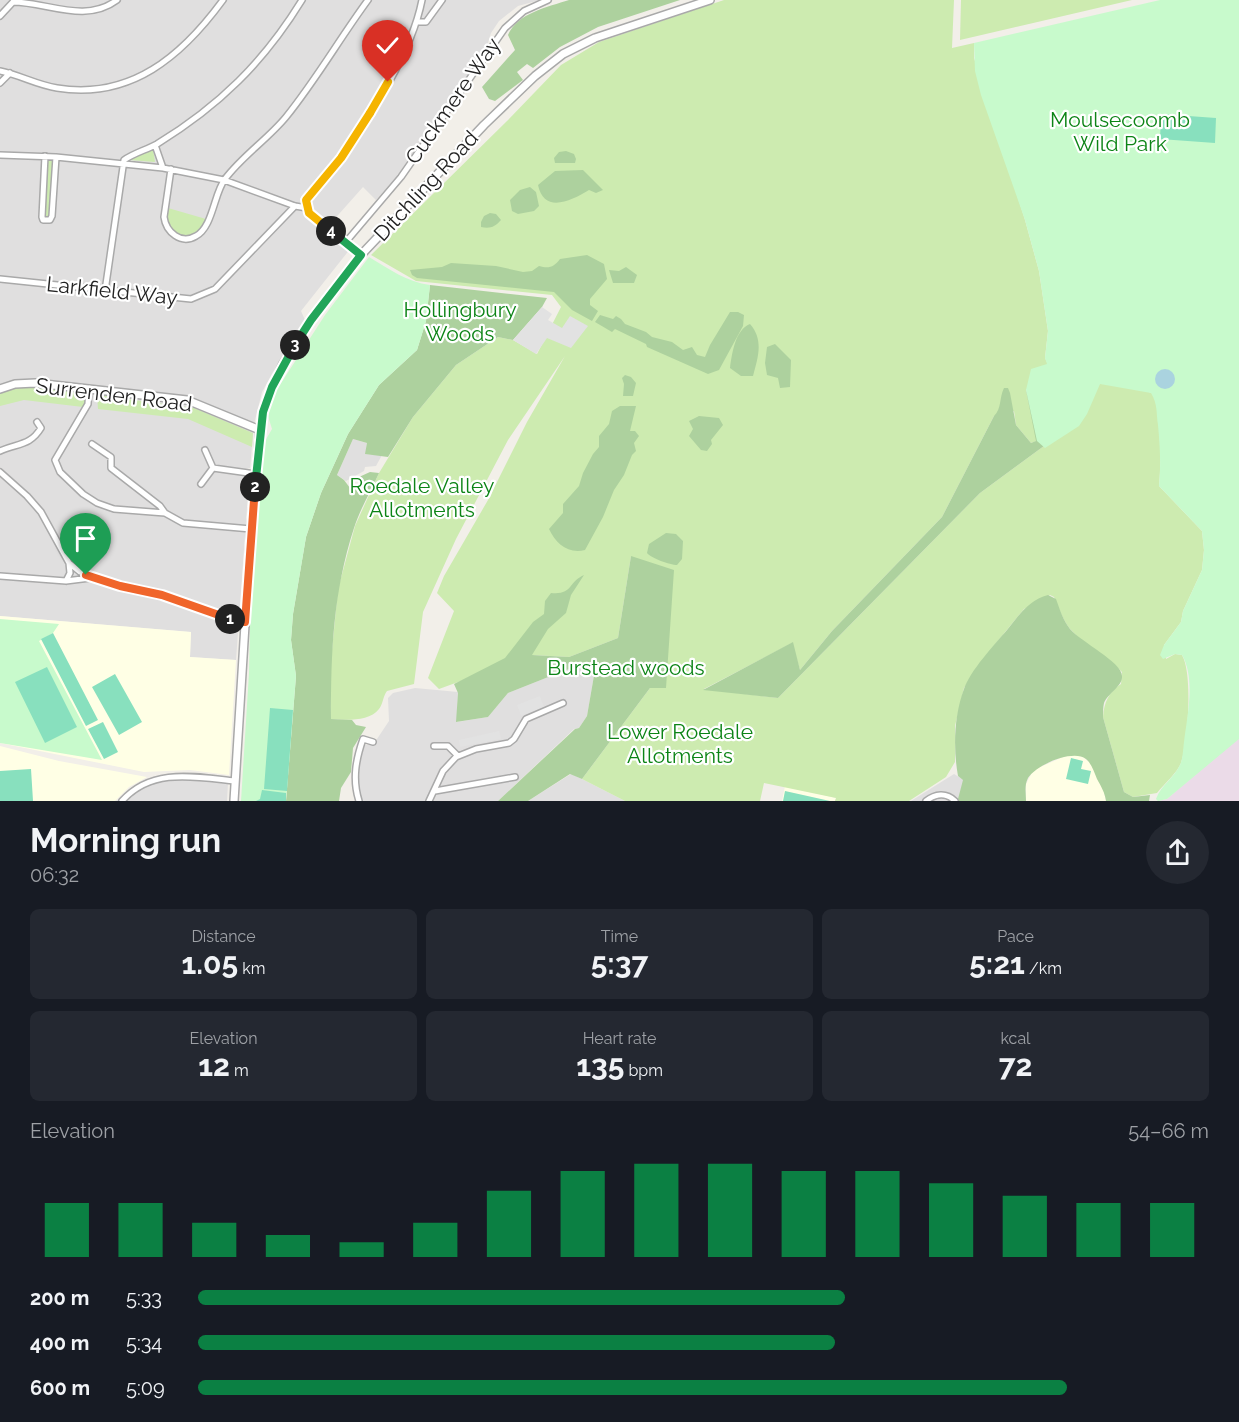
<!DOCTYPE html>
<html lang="en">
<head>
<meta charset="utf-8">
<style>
  :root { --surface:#171b24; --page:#242831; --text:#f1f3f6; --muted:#9ea1a6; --accent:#0b8043 }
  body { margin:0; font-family:Raleway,sans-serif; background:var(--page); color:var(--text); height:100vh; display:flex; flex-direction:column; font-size:22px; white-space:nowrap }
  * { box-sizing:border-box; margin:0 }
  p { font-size:20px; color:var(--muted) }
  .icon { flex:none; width:33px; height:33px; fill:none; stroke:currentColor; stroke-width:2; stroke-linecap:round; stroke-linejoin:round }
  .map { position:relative; height:801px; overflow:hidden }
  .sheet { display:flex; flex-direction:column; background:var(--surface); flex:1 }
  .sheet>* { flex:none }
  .pin { position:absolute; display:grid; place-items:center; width:51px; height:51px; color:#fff; margin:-62px -26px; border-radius:50% 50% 50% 0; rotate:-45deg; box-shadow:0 0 6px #0007 }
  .pin .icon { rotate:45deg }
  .km { position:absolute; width:30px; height:30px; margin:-15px; border-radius:50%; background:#222; color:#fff; font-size:16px; line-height:30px; text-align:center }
  .round { display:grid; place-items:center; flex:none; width:63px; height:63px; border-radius:32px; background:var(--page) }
  .summary { display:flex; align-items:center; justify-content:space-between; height:102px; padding:0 30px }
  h1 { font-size:33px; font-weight:700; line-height:45px }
  .metrics { display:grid; grid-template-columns:repeat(3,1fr); gap:9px; height:102px; padding:6px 30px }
  .metrics div { display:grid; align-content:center; border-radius:9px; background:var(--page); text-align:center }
  .metrics b { font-size:30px; font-weight:700 }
  .metrics small { font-size:16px; font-weight:400 }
  .metrics p { font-size:16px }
  .chart { height:168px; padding:12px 30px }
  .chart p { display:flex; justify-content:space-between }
  .chart svg { width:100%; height:108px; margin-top:6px; stroke:var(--accent); stroke-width:6 }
  ul { padding:0 30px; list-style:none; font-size:20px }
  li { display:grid; grid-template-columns:96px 72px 1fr; align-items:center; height:45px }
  li i { height:15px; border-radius:8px; background:var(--accent) }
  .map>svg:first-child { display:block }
  .residential { fill:#e0dfdf }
  .industrial { fill:#ebdbe8 }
  .education { fill:#ffffe5 }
  .grass { fill:#cdebb0 }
  .forest { fill:#add19e }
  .park { fill:#c8facc }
  .pitch { fill:#88e0be }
  .parking { fill:#e2e2e2 }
  .water { fill:#aad3df }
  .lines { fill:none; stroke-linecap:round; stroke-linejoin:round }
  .minor-casing { stroke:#a9a9a9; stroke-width:8 }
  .tertiary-casing { stroke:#a9a9a9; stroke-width:10 }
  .minor { stroke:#fff; stroke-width:5 }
  .tertiary { stroke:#fff; stroke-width:7 }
  .split-1-casing { stroke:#fff; stroke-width:12 }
  .split-2-casing { stroke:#fff; stroke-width:12 }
  .split-3-casing { stroke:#fff; stroke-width:12 }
  .split-4-casing { stroke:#fff; stroke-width:12 }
  .split-5-casing { stroke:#fff; stroke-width:12 }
  .split-6-casing { stroke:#fff; stroke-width:12 }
  .split-1 { stroke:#f0652b; stroke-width:8 }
  .split-2 { stroke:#f0652b; stroke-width:8 }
  .split-3 { stroke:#22a559; stroke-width:8 }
  .split-4 { stroke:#22a559; stroke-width:8 }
  .split-5 { stroke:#f5b400; stroke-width:8 }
  .split-6 { stroke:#f5b400; stroke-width:8 }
  .labels { text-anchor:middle; stroke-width:4.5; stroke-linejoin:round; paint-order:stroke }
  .street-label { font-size:21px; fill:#222; stroke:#fff }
  .park-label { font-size:21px; fill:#0c8416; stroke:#fff }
</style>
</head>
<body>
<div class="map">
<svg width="1239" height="801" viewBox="0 0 1239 801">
  <rect width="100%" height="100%" fill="#f2efe9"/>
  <!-- residential -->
  <path class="residential" d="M0,0H540L518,6L499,21L491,33L486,49L398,175L376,200L363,187L331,223L354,244L301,311L305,320L292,338L262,392L254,424L250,468L242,470V475L249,480L236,660L190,657L191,632L0,616Z
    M353,439L367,443L366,454L382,455L376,466L365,467L364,471L346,481L337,475Z
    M596,664L587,716L579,728L574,729L498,801H361L358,785L359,763L364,745H373L389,721L388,698L393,693L415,688L458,692L457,722L488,717L508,693L566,670Z
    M571,774L582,779L625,801H528Z
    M954,774L964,780L959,801H911Z
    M164,779H194L228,783L227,801H126L132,794L147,785Z"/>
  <!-- industrial -->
  <path class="industrial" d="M1239,737V801H1158L1167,799Z"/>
  <!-- education -->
  <path class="education" d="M0,616L191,632L190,657L236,660L229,775L190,770L144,772L0,743Z
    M0,746L59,761L147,777L129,787L115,801H0Z
    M1070,754L1083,757L1091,764L1104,792L1106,801H1026V784L1032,773L1038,768Z
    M785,786L836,798L835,801H782Z"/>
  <!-- grass -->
  <path class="grass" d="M724,0H954L952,48L974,43V58L1025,220L1039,271L1048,331L1045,358L1048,364L1026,390L1037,441L1031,443L1016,425L1014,411L994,416L942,517L832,631L800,670L792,643L704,689L778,698L980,493L1048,443L1102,381L1132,386L1157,395C1159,425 1162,455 1159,486L1202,531L1204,550L1202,570L1183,611L1181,622L1164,645L1166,659L1175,654L1182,655C1193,674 1188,741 1181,763C1177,773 1164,784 1157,793L1133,797L1124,792L1103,717C1104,702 1109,692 1121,684L1122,672C1107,656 1086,647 1071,630C1063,621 1059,608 1054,597L1050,595L1024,609L988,653L964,688L955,726V762L946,777L909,801H835L836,798L764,783L760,801H625L582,779L650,688H665L631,556L618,638L569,657L532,655L439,689L428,678L454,611L437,593L444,576L488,500L527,422L565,356L508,440L456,539L423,612L414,684L387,691C383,696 383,704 379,709C369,722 345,720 331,719V660L338,589L355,526L379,473L413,417L456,365L498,337L513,340L537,354L561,307L552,295L416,281L371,255L507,121L561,65L599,42Z
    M961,0H1132L960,40Z
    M153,149L155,162L129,160Z
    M48,160H53L50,215L47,217L44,213Z
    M168,208L206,219C195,249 158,235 168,208Z
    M17,387L52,389L82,393L86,397V402L83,407L24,400L0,406V392Z
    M97,395L194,408L253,433L252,447L188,419L98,409Z"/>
  <!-- forest -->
  <path class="forest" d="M569,0H680L598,27L560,47L533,68L527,64L517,72L523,80L495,101L489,99L482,87L515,50L508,35C517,13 548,7 569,0Z
    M566,151L574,154L576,159L575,163H555L554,158L559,152Z
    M583,170L603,190L596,193L589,190C571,201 544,214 538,185L555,171Z
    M530,187L536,192L539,206L534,211L518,214L512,211L510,200L520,190Z
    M490,213L496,214L501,220C495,227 490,229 481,227V222L484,216Z
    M587,255L604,264L607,279L590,299V305L598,311L592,321L572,310L554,292L417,278L412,275L410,270L442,267L451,263L496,266L523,272L532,271L539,266C549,269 554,267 560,259Z
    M626,267L637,275L634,283H613L609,270L619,271Z
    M430,285L547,298L542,307L513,340L498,337L456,365L413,417L388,457L365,454L367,443L353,439L337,475L344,480L350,488L362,482L359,477L370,472L379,473C371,491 360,509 354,528C333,593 331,651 331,719L352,720L356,725L366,727L353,748L351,772L341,788L339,801H286L296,676L291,640L293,614L306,537L321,493L348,434L379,385L417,350L426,321Z
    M730,312H738L744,315L743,326L719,370L708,374L647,347L646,344L615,329L612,332L595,322L600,315L613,319L616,316L621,319L625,324L646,332L652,337L672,342L683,350L692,347L697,355L705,357L710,345Z
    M750,324C764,340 758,357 753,376H741L730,368C732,354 735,330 750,324Z
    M775,344L791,360L790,387L780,388L778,378L767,375L765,363L767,347Z
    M625,375L631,377L636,383L633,396H623L624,384L622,378Z
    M1004,388H1008L1010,393L1016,425L1031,443L1036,441L1026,390L1048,443L980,493L778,698L703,690L793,642L800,670L832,631L942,517L994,416C1002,408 999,398 1004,388Z
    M620,406H636L630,431H635L639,436L634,443L636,451L632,455L624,475L614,490L603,517L585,550C568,554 556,544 549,529L563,513V504L579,486L583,473L593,454L599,447V436L609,424L612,411Z
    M699,416L719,418L723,425L711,440L712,444L707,451L701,450L689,436L693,429L689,421Z
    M666,533L676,534L683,541L682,559L677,565C670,565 651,558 647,553L649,544Z
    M631,556L674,570L666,688H650L582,779L570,774L528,801H498L575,729L579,728L587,716L596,664L566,670L508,693L488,717L456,722L458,693L454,684L505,658L533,622L544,614L545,601L551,593C573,595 568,582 584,575L571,595L566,613L548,629L532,655L569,657L618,638Z
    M1048,595L1056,599C1060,610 1063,620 1070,629C1081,642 1122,662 1122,676C1123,686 1108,693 1104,703C1103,707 1103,712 1103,717L1124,792L1133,797L1150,795L1149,801H1106C1105,793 1101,786 1097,779C1094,772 1092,764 1086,759C1073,749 1036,765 1028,778C1024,786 1026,793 1026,801H959L958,799L963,780L958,776C953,748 954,716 964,689C970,671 994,645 1007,630C1018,616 1030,599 1048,595Z"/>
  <!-- park -->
  <path class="park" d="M1160,0H1239V739L1167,799L1158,801L1156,799C1161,785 1174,778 1180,765C1183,759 1183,749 1184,742C1187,716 1196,679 1182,655L1175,654L1163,659L1160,655L1164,645L1181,622L1183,611L1202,570L1204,550L1202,531L1159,486C1161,463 1160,447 1158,425C1156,412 1158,405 1151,393L1100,384L1087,414L1079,426L1045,448L1037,441L1026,390L1031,369L1047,364L1045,358L1048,331L1039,271L1025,220L981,95L975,71L974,43Z
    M369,257C389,269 407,282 430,285L426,321L417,350L379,385L348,434L321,493L306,537L293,614L291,640L296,676L286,801H241L249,673L251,585L265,441L272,429L268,416L274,394L325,315Z
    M0,619L59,624L53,633L39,641L102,760L0,743Z"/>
  <!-- pitch -->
  <path class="pitch" d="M1161,114L1216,118L1215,143L1160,139Z
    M53,633L98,720L86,726L41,639Z
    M47,667L77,727L45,743L15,682Z
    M115,674L142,722L119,735L92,687Z
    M270,708L293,710L287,791L264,789Z
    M103,722L118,752L104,759L88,729Z
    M1071,758L1083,761L1081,769L1091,771L1088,784L1066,779Z
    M31,769L33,801H0V771Z
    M262,790L286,793V801H256L260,799Z
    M785,791L830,801H783Z"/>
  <!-- parking -->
  <path class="parking" d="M542,307L552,314L548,320L562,328L570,316L588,326L571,348L547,338L536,354L513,340Z
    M540,696L544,707L521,716L517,705Z
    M499,731L501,739L460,747L459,740Z"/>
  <!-- water -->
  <path class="water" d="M1155 379a10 10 0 1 1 20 0a10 10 0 1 1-20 0Z"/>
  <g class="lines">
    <!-- minor casing -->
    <g class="minor-casing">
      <path id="minor" d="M13,2C47,2 85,24 117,0
        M0,16L13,2
        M417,22H426L442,0
        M0,71C20,75 37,85 57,88C131,100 182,56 223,0
        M0,83L10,73
        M155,145L163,168
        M0,155L56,157L163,168L224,180L295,206L307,208
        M45,156L42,217L43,220H50L52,216L56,157
        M171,169L164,217C166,232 181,245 196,236C213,227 214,193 225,179C242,156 268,139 286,117C316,80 340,38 368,0
        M345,243L401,177L505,28L524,11L548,0
        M361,255L309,213L306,200C315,185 331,172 341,157C372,115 412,51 422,0
        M0,279L191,299L215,289L295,206
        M105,291L124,160C134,153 146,150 157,144C219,106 264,62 302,0
        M89,389L88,404L55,460L60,472L83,494L97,503L114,509L165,513L183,523L251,529
        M92,444L111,457V468L160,506L165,513
        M205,450L213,468L256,474
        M0,451C18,443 30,446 41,428L37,422
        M0,472L27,496L41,512L69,563L80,572L120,586L162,595L235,621L245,622
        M201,484L213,468
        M0,576L66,581L90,578
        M66,581L70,573L69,563
        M434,746H448L458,756
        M435,791L515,777
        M122,801C152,767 196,777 235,781
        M359,801C352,779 356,759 363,739L373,742
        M429,801L443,771L456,757L476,749L509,743L514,739L526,719L563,703
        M926,801C935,794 946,792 955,801"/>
    </g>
    <!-- tertiary casing -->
    <g class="tertiary-casing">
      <path id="tertiary" d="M0,389L15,384L35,383L187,400L260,430
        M234,801L251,529L260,430L263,412L272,387L283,364L311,320L361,255L484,125L535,76L563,54L595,38L710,0"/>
    </g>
    <!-- minor -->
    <use href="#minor" class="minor"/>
    <!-- tertiary -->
    <use href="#tertiary" class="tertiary"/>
  </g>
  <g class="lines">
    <!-- split-1 casing -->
    <g class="split-1-casing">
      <path id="split-1" d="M86,575L120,586L162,595L230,619"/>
    </g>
    <!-- split-2 casing -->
    <g class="split-2-casing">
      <path id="split-2" d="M230,619L245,622L255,487"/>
    </g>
    <!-- split-3 casing -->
    <g class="split-3-casing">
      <path id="split-3" d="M255,487L263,412L272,387L295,345"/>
    </g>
    <!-- split-4 casing -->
    <g class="split-4-casing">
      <path id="split-4" d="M295,345L311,320L361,255L331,231"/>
    </g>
    <!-- split-5 casing -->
    <g class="split-5-casing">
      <path id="split-5" d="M331,231L309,213L306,200L341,158L370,113"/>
    </g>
    <!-- split-6 casing -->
    <g class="split-6-casing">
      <path id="split-6" d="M370,113L388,82"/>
    </g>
    <!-- split-1 -->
    <use href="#split-1" class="split-1"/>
    <!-- split-2 -->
    <use href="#split-2" class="split-2"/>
    <!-- split-3 -->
    <use href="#split-3" class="split-3"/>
    <!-- split-4 -->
    <use href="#split-4" class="split-4"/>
    <!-- split-5 -->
    <use href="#split-5" class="split-5"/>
    <!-- split-6 -->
    <use href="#split-6" class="split-6"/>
  </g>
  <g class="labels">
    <!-- street labels -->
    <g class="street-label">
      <text transform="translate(453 101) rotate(-55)" y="7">Cuckmere Way</text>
      <text transform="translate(426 186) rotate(-47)" y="7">Ditchling Road</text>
      <text transform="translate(112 291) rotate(6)" y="7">Larkfield Way</text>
      <text transform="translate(114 395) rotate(7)" y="7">Surrenden Road</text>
    </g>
    <!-- park labels -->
    <g class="park-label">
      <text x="1120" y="127">Moulsecoomb<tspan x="1120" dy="24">Wild Park</tspan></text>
      <text x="460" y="317">Hollingbury<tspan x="460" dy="24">Woods</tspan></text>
      <text x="422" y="493">Roedale Valley<tspan x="422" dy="24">Allotments</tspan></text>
      <text x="626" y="675">Burstead woods</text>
      <text x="680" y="739">Lower Roedale<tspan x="680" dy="24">Allotments</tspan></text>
    </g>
  </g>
</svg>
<div class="pin" style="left:86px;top:575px;background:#1e9e55"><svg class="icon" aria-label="arrive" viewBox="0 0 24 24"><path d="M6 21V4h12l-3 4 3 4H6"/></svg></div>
<div class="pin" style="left:388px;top:82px;background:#d93025"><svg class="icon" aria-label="check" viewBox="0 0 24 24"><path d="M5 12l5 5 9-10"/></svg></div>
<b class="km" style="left:230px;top:619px">1</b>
<b class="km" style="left:255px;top:487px">2</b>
<b class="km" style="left:295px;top:345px">3</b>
<b class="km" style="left:331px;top:231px">4</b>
</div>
<section class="sheet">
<div class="summary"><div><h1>Morning run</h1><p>06:32</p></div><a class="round"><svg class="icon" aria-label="share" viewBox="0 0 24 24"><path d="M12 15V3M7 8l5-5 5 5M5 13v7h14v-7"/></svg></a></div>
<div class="metrics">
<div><p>Distance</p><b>1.05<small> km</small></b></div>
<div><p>Time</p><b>5:37</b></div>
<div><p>Pace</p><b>5:21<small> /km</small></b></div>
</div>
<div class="metrics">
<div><p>Elevation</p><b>12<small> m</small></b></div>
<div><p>Heart rate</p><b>135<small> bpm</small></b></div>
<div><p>kcal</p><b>72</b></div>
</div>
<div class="chart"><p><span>Elevation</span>54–66 m</p>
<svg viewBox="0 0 160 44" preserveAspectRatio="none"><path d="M5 44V22M15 44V22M25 44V30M35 44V35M45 44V38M55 44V30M65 44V17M75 44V9M85 44V6M95 44V6M105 44V9M115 44V9M125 44V14M135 44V19M145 44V22M155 44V22"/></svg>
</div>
<ul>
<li><b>200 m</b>5:33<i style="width:64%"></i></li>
<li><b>400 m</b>5:34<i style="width:63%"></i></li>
<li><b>600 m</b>5:09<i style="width:86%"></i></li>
</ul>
</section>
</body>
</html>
